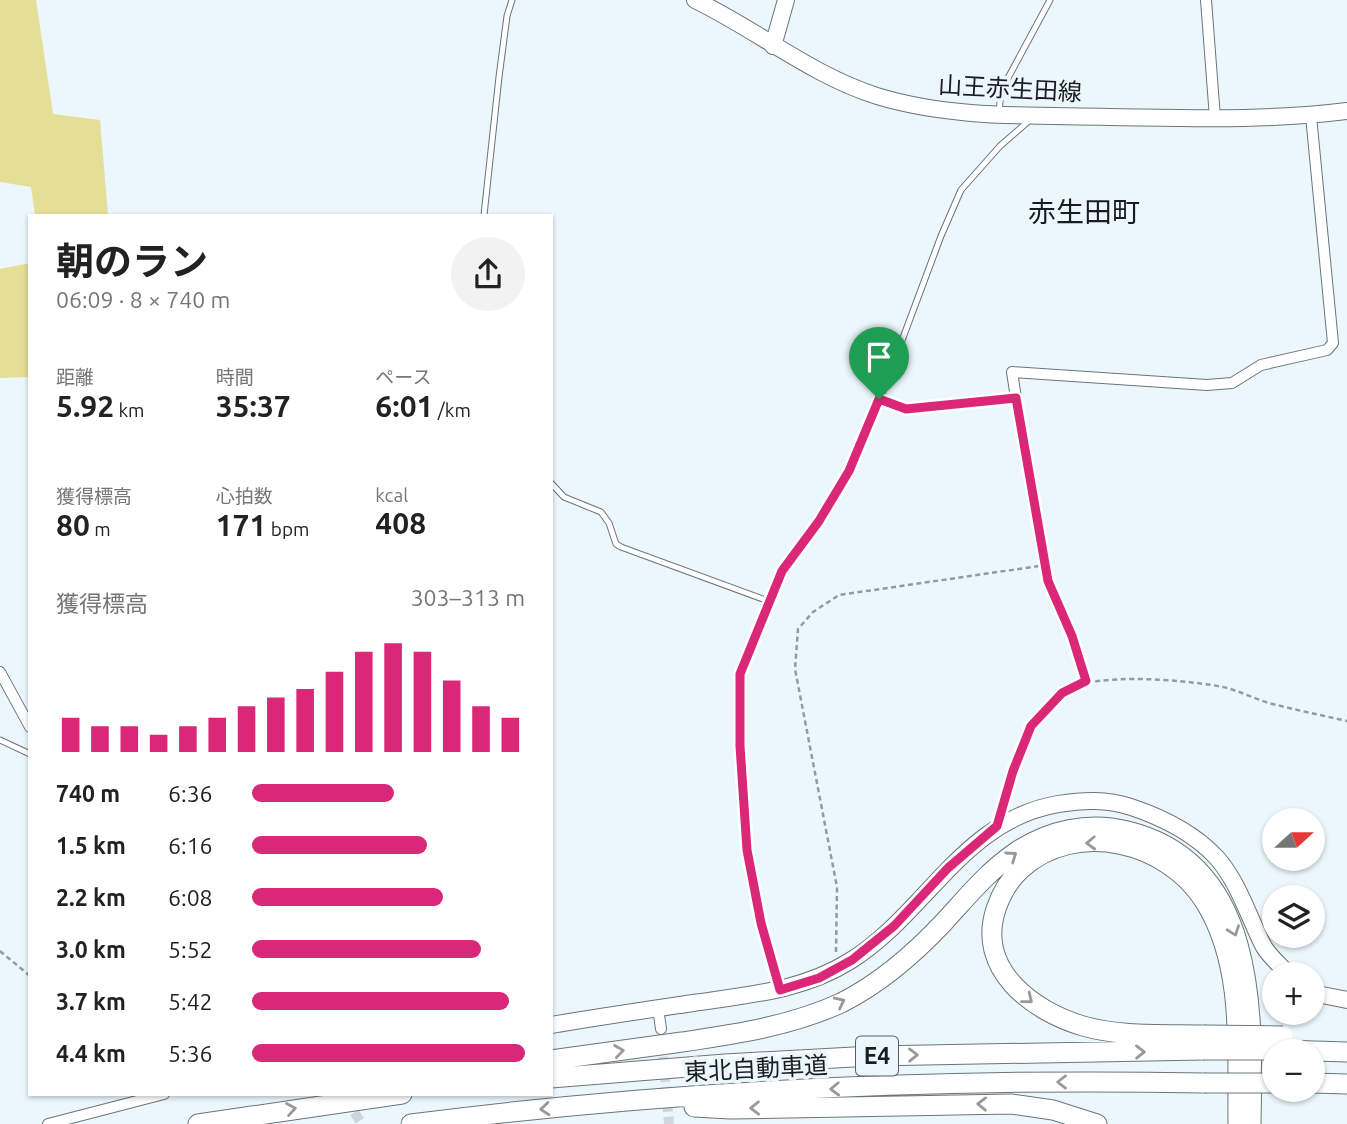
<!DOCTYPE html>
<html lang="ja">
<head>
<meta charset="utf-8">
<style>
  :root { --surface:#fff; --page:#f2f2f2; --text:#222; --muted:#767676; --accent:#db2777 }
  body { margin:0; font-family:Ubuntu,"Noto Sans JP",sans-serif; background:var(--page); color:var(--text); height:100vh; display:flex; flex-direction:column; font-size:26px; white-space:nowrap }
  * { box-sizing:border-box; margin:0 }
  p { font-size:23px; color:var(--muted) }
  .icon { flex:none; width:38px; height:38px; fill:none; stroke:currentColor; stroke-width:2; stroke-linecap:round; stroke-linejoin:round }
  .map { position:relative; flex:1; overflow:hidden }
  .sheet { position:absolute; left:28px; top:214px; width:525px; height:882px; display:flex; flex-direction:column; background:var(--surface); border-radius:0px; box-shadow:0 2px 5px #0004 }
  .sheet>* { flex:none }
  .needle { width:46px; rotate:69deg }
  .controls { position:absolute; left:1262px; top:808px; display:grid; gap:14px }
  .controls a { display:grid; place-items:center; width:63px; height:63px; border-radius:50%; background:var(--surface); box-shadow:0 2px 5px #0004; font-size:35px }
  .pin { position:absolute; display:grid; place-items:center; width:60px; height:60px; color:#fff; margin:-72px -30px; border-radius:50% 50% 50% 0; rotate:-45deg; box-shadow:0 0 7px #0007 }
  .pin .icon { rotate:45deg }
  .round { display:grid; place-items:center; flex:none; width:74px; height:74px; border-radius:37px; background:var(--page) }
  .overview { display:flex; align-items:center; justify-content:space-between; height:119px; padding:0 28px }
  h1 { font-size:38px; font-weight:700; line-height:52px }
  .figures { display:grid; grid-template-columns:repeat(3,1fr); gap:10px; height:119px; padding:7px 28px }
  .figures div { display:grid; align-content:center }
  .figures b { font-size:30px; font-weight:700 }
  .figures small { font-size:19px; font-weight:400 }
  .figures p { font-size:19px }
  .chart { height:196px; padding:14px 28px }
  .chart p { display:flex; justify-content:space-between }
  .chart svg { width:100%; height:126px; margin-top:7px; stroke:var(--accent); stroke-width:6 }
  ul { padding:0 28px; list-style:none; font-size:23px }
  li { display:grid; grid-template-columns:112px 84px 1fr; align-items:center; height:52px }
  li i { height:18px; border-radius:9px; background:var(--accent) }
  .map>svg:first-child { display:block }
  .green { fill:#e5de97 }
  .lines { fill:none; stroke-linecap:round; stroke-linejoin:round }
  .street-tunnel { stroke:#ccd6dc; stroke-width:10; stroke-dasharray:10 5; stroke-linecap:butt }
  .lane-casing { stroke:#6a747a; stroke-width:7 }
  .street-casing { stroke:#6a747a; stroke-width:12 }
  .secondary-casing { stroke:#6a747a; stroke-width:18 }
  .highway-casing { stroke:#6a747a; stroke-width:21 }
  .path { stroke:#929a9e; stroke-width:2.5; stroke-dasharray:5 3.5; stroke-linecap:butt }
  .lane { stroke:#fff; stroke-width:5 }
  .street { stroke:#fff; stroke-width:10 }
  .secondary { stroke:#fff; stroke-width:16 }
  .highway { stroke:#fff; stroke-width:19 }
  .highway-bridge-casing { stroke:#6a747a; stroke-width:21; stroke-linecap:butt }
  .highway-bridge { stroke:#fff; stroke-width:19 }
  .oneway { stroke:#98999b }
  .route-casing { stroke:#fff; stroke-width:14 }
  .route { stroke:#db2777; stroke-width:9 }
  .labels { text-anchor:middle; stroke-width:7; stroke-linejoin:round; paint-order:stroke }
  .shield { fill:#ecf7fd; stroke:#585e62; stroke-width:2 }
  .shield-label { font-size:23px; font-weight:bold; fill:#191d20 }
  .street-label { font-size:24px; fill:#191d20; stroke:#ecf7fd }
  .quarter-label { font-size:28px; fill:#191d20; stroke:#ecf7fd }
</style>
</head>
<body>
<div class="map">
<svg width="1347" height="1124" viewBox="0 0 1347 1124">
  <rect width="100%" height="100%" fill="#ecf7fd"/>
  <!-- green -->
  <path class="green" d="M0,0H36L53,114L100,120L108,215H35L31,187L0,182Z
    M30,263V377L0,378V269Z"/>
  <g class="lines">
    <!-- street-tunnel -->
    <path class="street-tunnel" d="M662,1042L669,1124
      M346,1100L362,1124"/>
    <!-- lane casing -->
    <g class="lane-casing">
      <path id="lane" d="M999,113L1001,91L1050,0
        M484,215L499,77L507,16L512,0
        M551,483L564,497L601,512L609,523L616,544L621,547L771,602
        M0,740L30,754
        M779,987L761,923L746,850L740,746V674L782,571L819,521L849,471L873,418L941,236L961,190L1000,146L1031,119"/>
    </g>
    <!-- street casing -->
    <g class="street-casing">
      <path id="street" d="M1206,0L1215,118
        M879,399L906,409L1016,398L1012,372L1207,385L1232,383L1261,365L1327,350L1333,343L1311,116
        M0,672L30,727
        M658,1008L661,1029
        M48,1124L164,1094"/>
    </g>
    <!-- secondary casing -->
    <g class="secondary-casing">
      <path id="secondary" d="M695,0C757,30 811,75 877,96C952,119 1032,115 1109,117C1188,118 1268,121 1347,111
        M773,46L786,0
        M1312,993L1347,1000
        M551,1025C598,1017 646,1010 693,1003C748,995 802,991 850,961C926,914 963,820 1058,804C1084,800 1106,799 1131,807C1164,818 1194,833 1217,858C1239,883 1249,918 1264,947C1270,957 1281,966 1289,975"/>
    </g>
    <!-- highway casing -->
    <g class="highway-casing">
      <path id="highway" d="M1204,1035C1164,1034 1121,1037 1083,1026C1032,1011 976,969 996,909C1001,894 1009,880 1021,869C1076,819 1168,842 1205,902C1245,966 1237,1052 1238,1124
        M1283,1050L1347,1052
        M551,1060C595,1054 639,1048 682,1042C736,1034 791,1026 841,1003C881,983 914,954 944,922C967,897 988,871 1016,852C1049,830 1089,821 1127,831C1259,863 1253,1016 1251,1124
        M551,1078L725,1064L872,1056L1203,1050
        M1312,1083L1347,1084
        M694,1107L730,1109L1011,1104L1053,1110L1097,1124
        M198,1124L402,1094
        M411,1124C673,1090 940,1078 1204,1083"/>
    </g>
    <!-- path -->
    <path class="path" d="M1018,408L1048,581L1072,636L1086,681
      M1002,810C1014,768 1025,721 1061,693C1091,671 1182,680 1218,686C1236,689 1252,698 1269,703C1295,710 1321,715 1347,721
      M0,951L30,976
      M836,952L837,887L795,669L798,629L813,612L839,595L1046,565"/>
    <!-- lane -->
    <use href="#lane" class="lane"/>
    <!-- street -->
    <use href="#street" class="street"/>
    <!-- secondary -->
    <use href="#secondary" class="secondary"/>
    <!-- highway -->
    <use href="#highway" class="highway"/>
    <!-- highway-bridge casing -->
    <g class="highway-bridge-casing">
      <path id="highway-bridge" d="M1204,1035L1283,1036
        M1203,1050H1283
        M1204,1083H1274"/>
    </g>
    <!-- highway-bridge -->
    <use href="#highway-bridge" class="highway-bridge"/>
  </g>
  <!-- one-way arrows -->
  <defs><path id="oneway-chevron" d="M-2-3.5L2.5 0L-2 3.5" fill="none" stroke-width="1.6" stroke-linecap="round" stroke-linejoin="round" transform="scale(1.75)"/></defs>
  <g class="oneway">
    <use href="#oneway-chevron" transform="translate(1091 843) rotate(178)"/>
    <use href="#oneway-chevron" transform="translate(1012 856) rotate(-35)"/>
    <use href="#oneway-chevron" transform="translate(1234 931) rotate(70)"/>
    <use href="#oneway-chevron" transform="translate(1028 999) rotate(39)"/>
    <use href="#oneway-chevron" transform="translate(840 1002) rotate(-26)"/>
    <use href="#oneway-chevron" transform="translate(619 1051) rotate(-8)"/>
    <use href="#oneway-chevron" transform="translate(1140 1052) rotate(-1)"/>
    <use href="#oneway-chevron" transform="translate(913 1055) rotate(-1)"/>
    <use href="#oneway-chevron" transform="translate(1062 1082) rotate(180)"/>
    <use href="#oneway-chevron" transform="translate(835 1089) rotate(178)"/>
    <use href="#oneway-chevron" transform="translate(982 1104) rotate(-179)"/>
    <use href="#oneway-chevron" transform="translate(755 1108) rotate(179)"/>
    <use href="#oneway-chevron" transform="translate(291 1109) rotate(-9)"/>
    <use href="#oneway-chevron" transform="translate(545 1109) rotate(175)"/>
  </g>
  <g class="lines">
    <!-- route casing -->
    <g class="route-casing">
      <path id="route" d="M1016,398L1048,581L1072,636L1086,681L1062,693L1031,726L1013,771L997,826L948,868L894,926L852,960L819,978L780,990L761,923L747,850L740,746V674L782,571L819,521L849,471L879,399L906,409Z"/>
    </g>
    <!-- route -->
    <use href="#route" class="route"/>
  </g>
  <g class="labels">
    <!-- shield labels -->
    <rect class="shield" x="856" y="1036.5" width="42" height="39" rx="5"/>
    <g class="shield-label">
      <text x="877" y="1064">E4</text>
    </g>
    <!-- street labels -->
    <g class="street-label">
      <text transform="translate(1010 89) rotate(3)" y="8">山王赤生田線</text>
      <text transform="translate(756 1069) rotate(-3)" y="8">東北自動車道</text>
    </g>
    <!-- quarter labels -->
    <g class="quarter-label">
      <text x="1084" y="222">赤生田町</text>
    </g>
  </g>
</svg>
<div class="controls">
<a><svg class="needle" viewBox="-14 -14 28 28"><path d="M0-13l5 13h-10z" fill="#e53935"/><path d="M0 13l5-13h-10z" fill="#767676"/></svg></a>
<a><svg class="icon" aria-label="layers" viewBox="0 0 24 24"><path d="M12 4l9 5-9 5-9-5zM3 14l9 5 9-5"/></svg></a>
<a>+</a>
<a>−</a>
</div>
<div class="pin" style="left:879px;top:399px;background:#1e9e55"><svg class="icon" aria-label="arrive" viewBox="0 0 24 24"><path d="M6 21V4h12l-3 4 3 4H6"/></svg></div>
<section class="sheet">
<div class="overview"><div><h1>朝のラン</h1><p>06:09 · 8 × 740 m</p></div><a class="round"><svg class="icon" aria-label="share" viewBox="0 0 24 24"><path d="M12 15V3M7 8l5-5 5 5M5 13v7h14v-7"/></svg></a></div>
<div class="figures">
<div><p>距離</p><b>5.92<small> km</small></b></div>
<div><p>時間</p><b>35:37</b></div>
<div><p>ペース</p><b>6:01<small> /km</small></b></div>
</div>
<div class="figures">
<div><p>獲得標高</p><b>80<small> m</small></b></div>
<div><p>心拍数</p><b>171<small> bpm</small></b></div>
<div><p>kcal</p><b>408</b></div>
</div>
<div class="chart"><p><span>獲得標高</span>303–313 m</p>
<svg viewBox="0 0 160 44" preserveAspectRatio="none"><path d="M5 44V32M15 44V35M25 44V35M35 44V38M45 44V35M55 44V32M65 44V28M75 44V25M85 44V22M95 44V16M105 44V9M115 44V6M125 44V9M135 44V19M145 44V28M155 44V32"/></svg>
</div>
<ul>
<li><b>740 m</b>6:36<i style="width:52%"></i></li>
<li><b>1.5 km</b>6:16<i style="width:64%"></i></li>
<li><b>2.2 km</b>6:08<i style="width:70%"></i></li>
<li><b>3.0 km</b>5:52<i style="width:84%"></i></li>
<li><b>3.7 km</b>5:42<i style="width:94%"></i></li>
<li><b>4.4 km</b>5:36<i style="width:100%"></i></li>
</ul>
</section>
</div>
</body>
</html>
